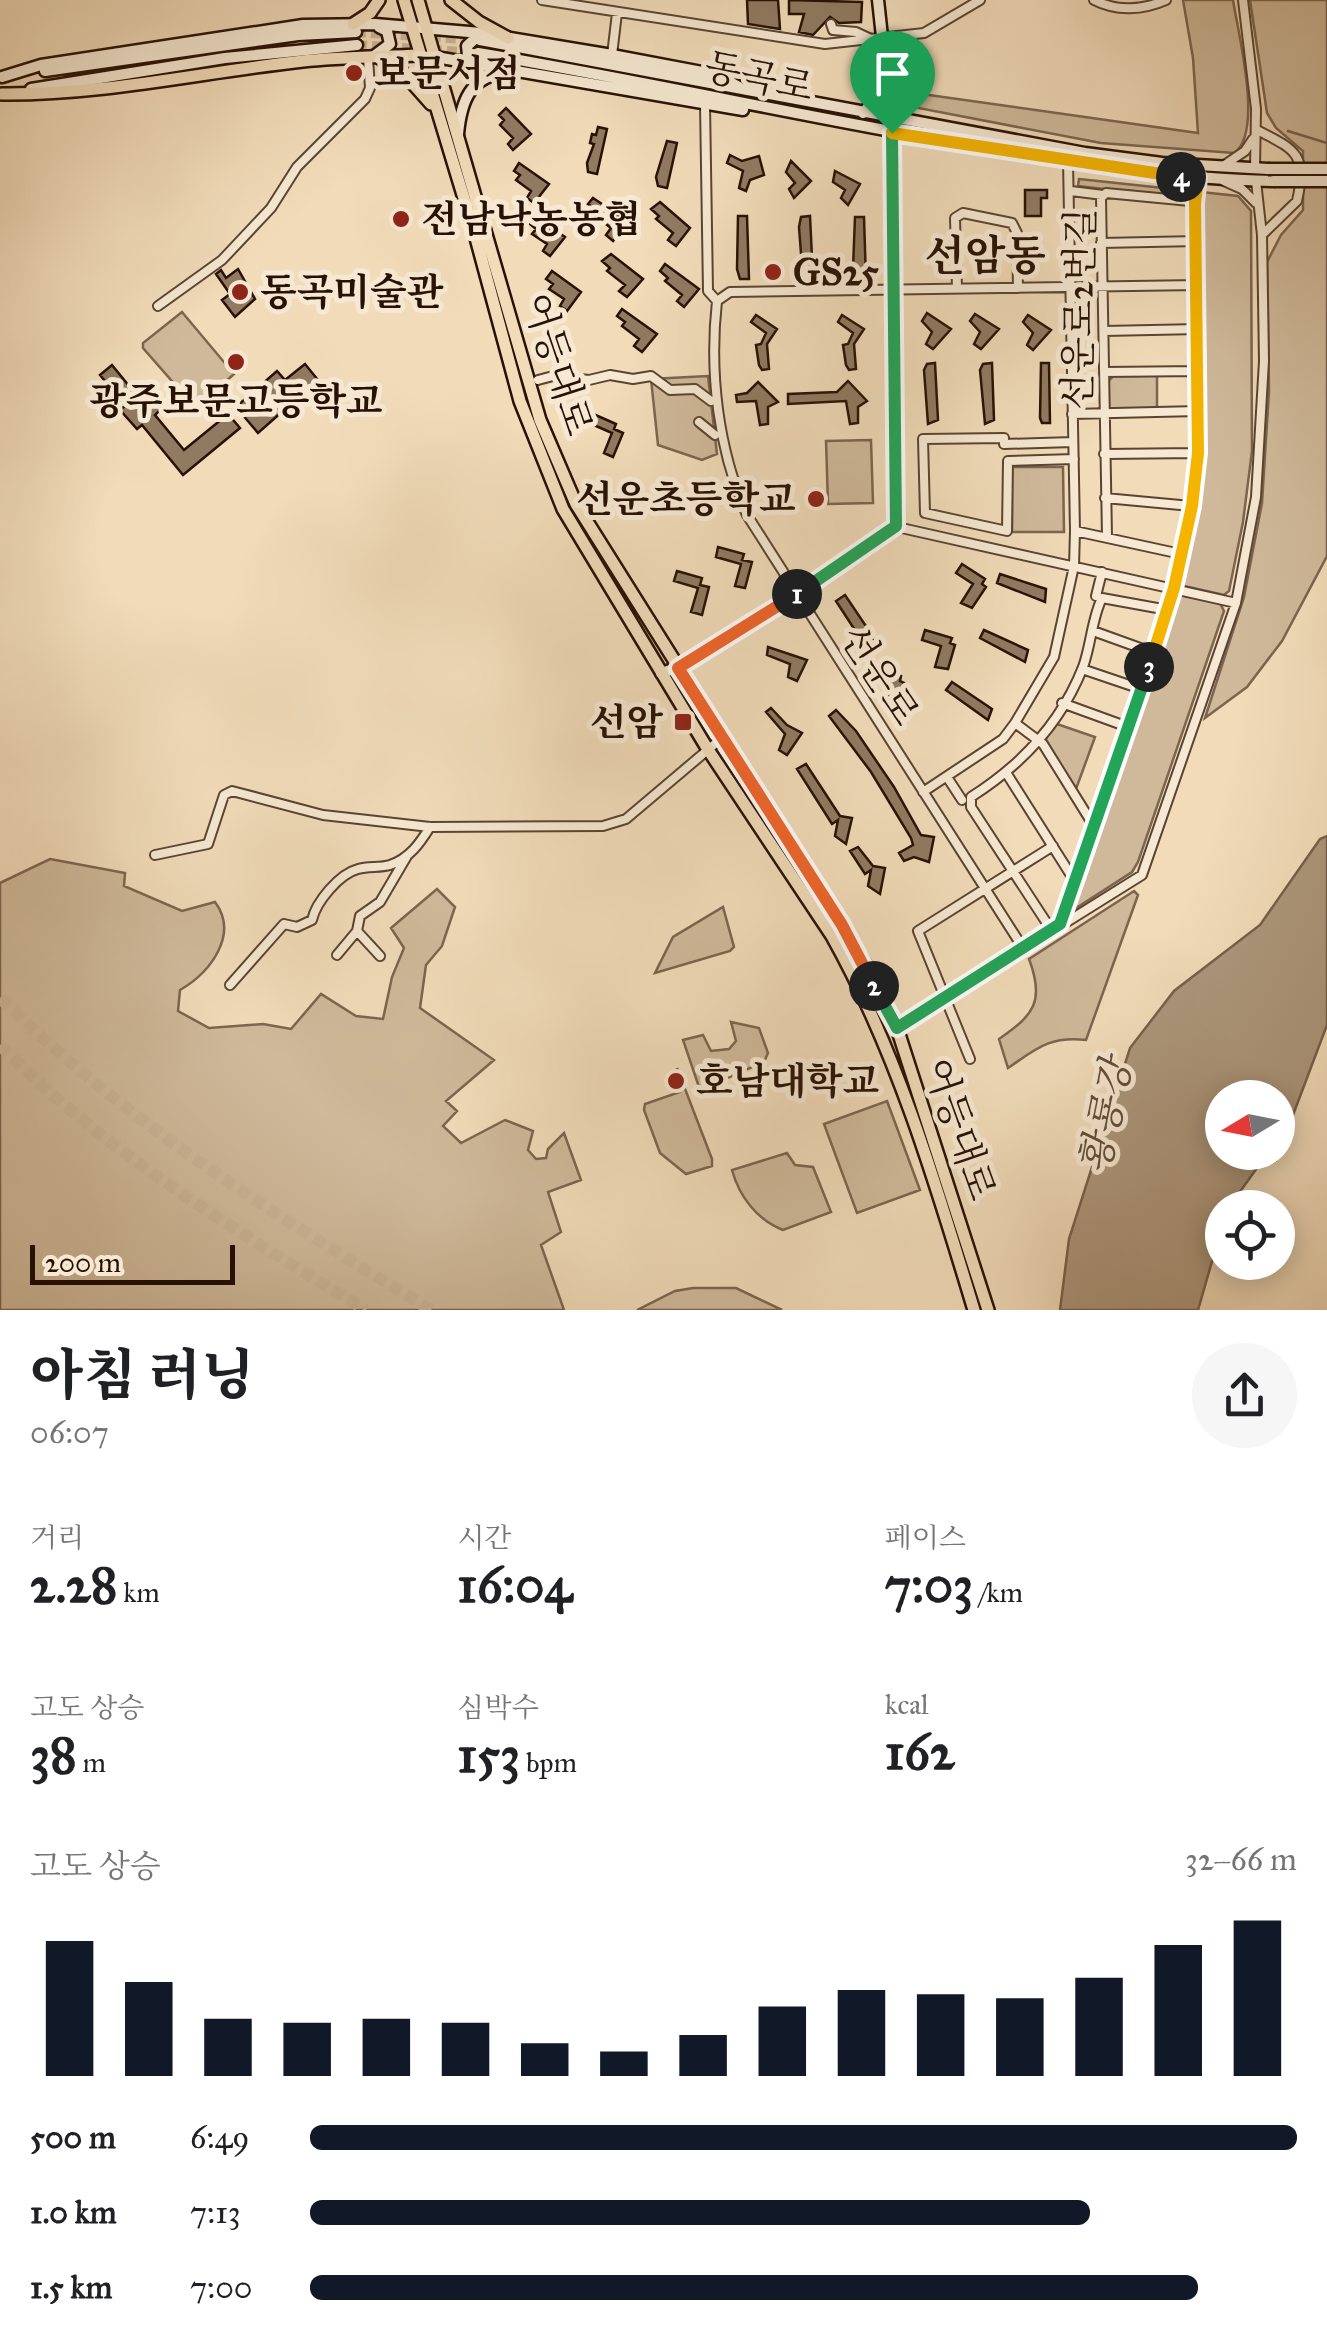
<!DOCTYPE html>
<html lang="ko">
<head>
<meta charset="utf-8">
<style>
  :root { --surface:#fff; --page:#f6f6f6; --text:#202124; --muted:#757577; --accent:#111827 }
  body { margin:0; font-family:"IM FELL Great Primer","Noto Serif KR",serif; background:var(--page); color:var(--text); height:100vh; display:flex; flex-direction:column; font-size:38px; white-space:nowrap }
  * { box-sizing:border-box; margin:0 }
  p { font-size:32px; color:var(--muted) }
  .icon { flex:none; width:55px; height:55px; fill:none; stroke:currentColor; stroke-width:2; stroke-linecap:round; stroke-linejoin:round }
  .map { position:relative; height:1310px; overflow:hidden }
  .sheet { display:flex; flex-direction:column; background:var(--surface); flex:1 }
  .sheet>* { flex:none }
  .needle { width:65px; rotate:260deg }
  .tools { position:absolute; left:1205px; top:1080px; display:grid; gap:20px }
  .tools a { display:grid; place-items:center; width:90px; height:90px; border-radius:50%; background:var(--surface); box-shadow:0 5px 25px #0003; font-size:50px }
  .scale { position:absolute; left:30px; bottom:25px; width:205px; box-sizing:border-box; padding-left:10px; border:5px solid #271104; border-top:0; font-size:28px; line-height:35px; white-space:nowrap; color:#271104; -webkit-text-stroke:8px #f6e8d2; paint-order:stroke }
  .pin { position:absolute; display:grid; place-items:center; width:85px; height:85px; color:#fff; margin:-102px -42px; border-radius:50% 50% 50% 0; rotate:-45deg; box-shadow:0 0 10px #0007 }
  .pin .icon { rotate:45deg }
  .km { position:absolute; width:50px; height:50px; margin:-25px; border-radius:50%; background:#222; color:#fff; font-size:28px; line-height:50px; text-align:center }
  .round { display:grid; place-items:center; flex:none; width:105px; height:105px; border-radius:52px; background:var(--page) }
  .summary { display:flex; align-items:center; justify-content:space-between; height:170px; padding:0 30px }
  h1 { font-size:55px; font-weight:800; line-height:75px }
  .metrics { display:grid; grid-template-columns:repeat(3,1fr); gap:15px; height:170px; padding:10px 30px }
  .metrics div { display:grid; align-content:center }
  .metrics b { font-size:50px; font-weight:800 }
  .metrics small { font-size:28px; font-weight:400 }
  .metrics p { font-size:28px }
  .chart { height:280px; padding:20px 30px }
  .chart p { display:flex; justify-content:space-between }
  .chart svg { width:100%; height:180px; margin-top:10px; stroke:var(--accent); stroke-width:6 }
  ul { padding:0 30px; list-style:none; font-size:32px }
  li { display:grid; grid-template-columns:160px 120px 1fr; align-items:center; height:75px }
  li i { height:25px; border-radius:12px; background:var(--accent) }
  .map>svg:first-child { display:block }
  .green { fill:#cfb99a; stroke:#7b654f; stroke-width:2.5 }
  .water { fill:#ac967b; stroke:#77614b; stroke-width:2.5; fill-rule:evenodd }
  .lines { fill:none; stroke-linecap:round; stroke-linejoin:round }
  .stream { stroke:#77614b; stroke-width:2.5 }
  .building { fill:#907a62; stroke:#271104; stroke-width:2.5 }
  .secondary-tunnel { stroke:#c9b395; stroke-width:10; stroke-dasharray:10 5; stroke-linecap:butt }
  .highway-tunnel { stroke:#c9b395; stroke-width:12; stroke-dasharray:12 6; stroke-linecap:butt }
  .street-casing { stroke:#5a4431; stroke-width:12 }
  .secondary-casing { stroke:#271104; stroke-width:15 }
  .primary-casing { stroke:#271104; stroke-width:16 }
  .street { stroke:#f6e8d2; stroke-width:8 }
  .secondary { stroke:#f6e8d2; stroke-width:10 }
  .primary { stroke:#f1dbb9; stroke-width:11 }
  .secondary-bridge-casing { stroke:#271104; stroke-width:15; stroke-linecap:butt }
  .secondary-bridge { stroke:#f6e8d2; stroke-width:10 }
  .split-1-casing { stroke:#fff; stroke-width:20 }
  .split-2-casing { stroke:#fff; stroke-width:20 }
  .split-3-casing { stroke:#fff; stroke-width:20 }
  .split-4-casing { stroke:#fff; stroke-width:20 }
  .split-5-casing { stroke:#fff; stroke-width:20 }
  .split-1 { stroke:#22a559; stroke-width:12 }
  .split-2 { stroke:#f0652b; stroke-width:12 }
  .split-3 { stroke:#22a559; stroke-width:12 }
  .split-4 { stroke:#f5b400; stroke-width:12 }
  .split-5 { stroke:#f5b400; stroke-width:12 }
  .poi-dot { fill:#8f2418; stroke:#f6e8d2; stroke-width:4 }
  .labels { text-anchor:middle; stroke-width:10; stroke-linejoin:round; paint-order:stroke }
  .poi-label { font-size:38px; font-weight:bold; fill:#271104; stroke:#f6e8d2; text-anchor:start }
  .street-label { font-size:38px; fill:#271104; stroke:#f6e8d2 }
  .water-label { font-size:40px; font-style:italic; fill:#634d3a; stroke:#f6e8d2 }
  .quarter-label { font-size:42px; font-weight:bold; fill:#271104; stroke:#f6e8d2 }
</style>
</head>
<body>
<div class="map">
<svg width="1327" height="1310" viewBox="0 0 1327 1310">
  <rect width="100%" height="100%" fill="#f1dbb9"/>
  <filter id="stains"><feTurbulence type="fractalNoise" baseFrequency=".002" numOctaves="4"/><feColorMatrix values="0 0 0 0 .2 0 0 0 0 .09 0 0 0 0 .02 0 0 0 .5 -.17"/></filter>
  <radialGradient id="worn" r=".72"><stop offset=".6" stop-color="#630" stop-opacity="0"/><stop offset="1" stop-color="#630" stop-opacity=".3"/></radialGradient>
  <!-- green -->
  <path class="green" d="M1183,0H1233C1238,33 1264,133 1234,153L1101,143L913,107L902,84L897,44H904L911,84L922,94L1198,133L1193,58Z
    M1250,0H1327V556L1282,641L1247,687L1205,718L1244,597L1262,503L1269,391L1267,262L1281,235L1303,210V151L1276,128L1267,113Z
    M1079,179L1238,196L1251,211L1252,451L1243,522L1229,591L1224,595L1184,586L1181,581C1208,455 1203,329 1201,200L1078,186Z
    M182,312L234,374L198,406L193,405L143,348V343Z
    M1116,374H1157V409L1109,410L1108,381Z
    M708,376L717,454L702,460L658,445L651,379Z
    M871,440L873,503L828,504L826,441Z
    M1012,467H1063L1064,532H1012Z
    M1180,595L1220,603L1224,611L1138,862L1132,872L1073,910L1070,908L1075,892L1175,598Z
    M1054,723L1095,737L1076,789L1045,741Z
    M50,859L125,873L124,886L182,911L215,902C239,934 211,972 180,990L178,1011L209,1028L263,1024L291,1029L321,994L356,1016L383,1019L392,977L404,948L391,928L437,889L455,907L442,946L426,965L420,1008L494,1060L446,1101L457,1111L443,1126L461,1143L505,1120L533,1131L528,1150L536,1159L546,1158L548,1149L564,1133L581,1180L548,1192L561,1232L541,1245L564,1310H0V883Z
    M1134,891L1138,895L1086,1040C1049,1036 1036,1049 1008,1068L999,1039C1034,1015 1045,1001 1029,959Z
    M723,907L734,947L730,951L655,973L673,937Z
    M731,1022L759,1028L768,1053L764,1062L700,1090L683,1040L703,1035L711,1051L729,1049L736,1041Z
    M677,1068L712,1159V1166L686,1174L660,1153L644,1110L645,1104L680,1092Z
    M887,1101L920,1190L857,1213L824,1124Z
    M787,1153L795,1165L813,1167L831,1212L783,1230C757,1220 739,1196 732,1170Z
    M693,1288H736L782,1310H637L675,1291Z"/>
  <!-- water -->
  <path class="water" d="M1327,836V1025L1276,1160L1267,1154L1229,1207L1222,1208V1218L1210,1245L1213,1258L1198,1310H1060L1069,1239L1130,1048L1174,991L1260,925L1320,839ZM1222,1098H1278V1152H1222Z"/>
  <g class="lines">
    <!-- stream -->
    <path class="stream" d="M1288,131L1327,143"/>
  </g>
  <!-- building -->
  <path class="building" d="M747,0H778L780,29L748,24Z
    M789,0L862,2L861,22L839,23L830,17L813,35L799,32L804,14H789Z
    M506,108L531,134L513,150L508,144L513,138L500,125L504,120L499,115Z
    M598,127L607,129L597,174L588,172L587,163L594,144L590,143L592,134L596,135Z
    M667,141L677,143L667,188L658,186L656,177Z
    M730,155L742,161L759,156L764,175L750,180L746,191L739,188L743,171L727,163Z
    M791,161L811,181L794,198L789,189L795,183L786,172Z
    M519,163L549,184L534,203L527,198L531,191L516,180L520,175L514,171Z
    M835,171L860,184L848,205L841,198L845,190L833,182Z
    M1025,190H1047V198H1041V216H1025Z
    M593,198L629,222L613,241L606,235L611,228L594,215L597,211L588,204Z
    M660,202L690,228L676,246L668,240L673,233L656,219L659,216L651,209Z
    M535,216L565,237L550,256L543,251L547,244L532,234L536,229L530,224Z
    M738,216H747L749,279H740L737,269Z
    M810,216L813,279L803,280L799,227L801,217Z
    M855,217H864L866,280H857V269H853Z
    M611,254L643,279L627,297L619,291L625,285L607,271L610,268L602,261Z
    M665,264L699,289L684,307L677,301L682,295L665,281L668,278L660,271Z
    M238,269L255,299L235,317L222,300L230,294L216,274L221,270L226,278Z
    M552,271L581,292L567,311L560,306L564,299L549,289L553,284L546,279Z
    M622,309L657,334L642,352L634,346L639,339L622,326L625,322L617,316Z
    M927,313L951,329L933,349L926,344L932,332L922,321Z
    M975,314L999,329L981,349L974,344L980,332L970,321Z
    M756,315L777,329L767,344L769,369L762,370L759,365L756,345L761,344L766,333L751,322Z
    M842,315L864,329L854,344L856,369L849,370L846,365L843,345L848,344L853,333L838,322Z
    M1028,315L1051,330L1033,350L1027,345L1033,333L1023,322Z
    M935,363L938,420L928,424L924,370L927,364Z
    M992,363L994,420L985,424L980,370L983,364Z
    M1041,363H1049L1050,423H1042L1040,418Z
    M305,364L318,380L258,433L236,407L277,371L285,380Z
    M112,365L147,408L155,402L161,409L155,415L184,450L228,414L240,428L183,475L142,425L137,429L120,410L125,406L100,375Z
    M848,381L867,401L858,407V423L850,424L846,401L788,404V394L837,392Z
    M758,382L778,402L768,407V424L760,425L756,401L737,402L736,395L747,393Z
    M591,413L616,424L614,429L623,433L613,457L604,453L612,433L587,422Z
    M718,547L744,554L742,560L752,562L745,588L735,586L741,564L716,557Z
    M962,564L985,579L982,584L986,587L972,608L961,603L973,584L956,573Z
    M677,571L702,578L700,585L709,587L702,615L691,612L698,588L674,581Z
    M1000,574L1046,589L1045,602L997,583Z
    M845,595L874,638L864,644L836,601Z
    M925,630L952,638L950,643L955,645L948,669L935,667L941,646L922,640Z
    M984,630L1028,650L1025,662L980,638Z
    M768,647L807,660L797,681L788,677L790,664L767,655Z
    M877,667L901,676L900,681L904,683L897,707L885,706L891,684L871,679Z
    M952,682L992,709L988,720L946,690Z
    M771,708L787,725L802,733L787,755L779,750L785,734L766,712Z
    M836,710L856,731L894,787L921,835L934,837L929,862L914,857L904,861L899,853L913,845L911,838L871,772L829,716Z
    M806,764L840,816L852,818L846,844L835,836L838,820L832,824L797,769Z
    M858,847L873,866L885,868L880,894L868,886L871,870L865,874L850,851Z"/>
  <g class="lines">
    <!-- secondary-tunnel -->
    <path class="secondary-tunnel" d="M356,32L479,40
      M357,45L475,53"/>
    <!-- highway-tunnel -->
    <path class="highway-tunnel" d="M0,998C131,1126 275,1215 431,1310
      M0,1045C106,1153 238,1232 366,1310"/>
    <!-- street casing -->
    <g class="street-casing">
      <path id="street" d="M542,0L825,44L924,33L980,0
        M1094,0C1117,12 1143,10 1166,0
        M1243,0L1256,109L1255,169
        M831,24L833,30L856,32L873,40
        M612,55L617,13
        M705,104L708,291L717,301
        M1257,130C1294,149 1308,153 1297,201L1262,235
        M1223,166L1245,151L1253,139
        M1224,181L1242,189L1256,203
        M1071,191L1103,195
        M1195,203L1198,178
        M1101,243L1198,241
        M957,288L955,218L963,213L1012,223L1017,233L1018,288
        M717,301C709,373 718,449 747,515L1023,948
        M717,301L730,292L1198,285
        M158,306L222,260L271,208L297,167L365,99L370,88L368,58
        M1104,331L1199,329
        M1104,372L1199,371
        M538,380L553,376L589,380L610,375L633,379L651,376L670,390L695,389L711,401
        M1072,414L1198,411
        M699,422L715,435
        M1073,442L1004,444V438L923,439L925,513L1007,531L1008,461L1074,459
        M1104,454L1198,453
        M1105,498L1191,506
        M897,527L1236,603
        M1075,531L1181,554
        M1096,596L1102,572
        M1093,631L1154,653
        M1082,669L1141,689
        M1062,703L1128,727
        M1015,723L1043,744L1092,823
        M1007,774L1074,880
        M947,777L962,800
        M923,792L1003,739L1015,723L1054,657L1074,566L1075,531L1068,161
        M155,855L208,844L224,795L232,791L323,815L430,827L603,826L626,819L723,737
        M1060,925L1168,611L1191,506L1199,388L1198,207L1190,201L1106,193L1101,198L1107,537
        M357,931L380,956
        M1052,931L971,807V797C1020,766 1061,723 1083,667C1091,645 1092,618 1102,598L1168,610
        M337,955L357,931L360,916L380,902L407,856
        M230,985L284,924L297,927L312,920C316,902 339,874 358,869C368,866 380,868 390,865C410,858 420,843 430,827
        M897,1028L1142,875L1236,603L1256,497L1264,361L1262,235L1256,181
        M970,1059L918,931L1053,846"/>
    </g>
    <!-- secondary casing -->
    <g class="secondary-casing">
      <path id="secondary" d="M480,40L1085,153L1162,163L1268,169
        M478,53C648,81 816,120 987,148C1082,164 1176,179 1274,181
        M374,56L390,44L387,31L379,27
        M430,56L743,110
        M474,63L468,55L467,46L480,34
        M45,71L298,35L356,32
        M2,77L41,65L303,25L375,24L481,33L612,55L718,75L739,87
        M31,89L225,58L357,45
        M863,113L887,85
        M458,134C461,102 470,76 505,73
        M661,673L677,668L897,527L891,119L878,0"/>
    </g>
    <!-- primary casing -->
    <g class="primary-casing">
      <path id="primary" d="M404,0L476,238L520,401L563,509L707,748L832,936C897,1052 936,1184 974,1310
        M418,0L540,420L576,504L865,964L897,1028L988,1310
        M451,0L479,22L508,38
        M353,24L370,13L379,0
        M382,60L399,68L431,104
        M2,94C103,95 203,72 303,61C341,57 380,57 419,55"/>
    </g>
    <!-- street -->
    <use href="#street" class="street"/>
    <!-- secondary -->
    <use href="#secondary" class="secondary"/>
    <!-- primary -->
    <use href="#primary" class="primary"/>
    <!-- secondary-bridge casing -->
    <g class="secondary-bridge-casing">
      <path id="secondary-bridge" d="M1268,169H1327
        M1274,181H1327"/>
    </g>
    <!-- secondary-bridge -->
    <use href="#secondary-bridge" class="secondary-bridge"/>
  </g>
  <g class="lines">
    <!-- split-1 casing -->
    <g class="split-1-casing">
      <path id="split-1" d="M797,594L896,526L892,133"/>
    </g>
    <!-- split-2 casing -->
    <g class="split-2-casing">
      <path id="split-2" d="M797,594L678,668L842,925L874,986"/>
    </g>
    <!-- split-3 casing -->
    <g class="split-3-casing">
      <path id="split-3" d="M874,986L897,1028L1060,924L1149,667"/>
    </g>
    <!-- split-4 casing -->
    <g class="split-4-casing">
      <path id="split-4" d="M1149,667L1174,588L1192,506L1198,453L1195,203L1198,178L1181,177"/>
    </g>
    <!-- split-5 casing -->
    <g class="split-5-casing">
      <path id="split-5" d="M892,133L1181,177"/>
    </g>
    <!-- split-1 -->
    <use href="#split-1" class="split-1"/>
    <!-- split-2 -->
    <use href="#split-2" class="split-2"/>
    <!-- split-3 -->
    <use href="#split-3" class="split-3"/>
    <!-- split-4 -->
    <use href="#split-4" class="split-4"/>
    <!-- split-5 -->
    <use href="#split-5" class="split-5"/>
  </g>
  <!-- markers -->
  <g class="poi-dot">
    <circle cx="354" cy="73" r="10"/>
    <circle cx="401" cy="219" r="10"/>
    <circle cx="773" cy="272" r="10"/>
    <circle cx="240" cy="292" r="10"/>
    <circle cx="236" cy="362" r="10"/>
    <circle cx="816" cy="499" r="10"/>
    <rect x="673" y="712" width="20" height="20" rx="5"/>
    <circle cx="676" cy="1081" r="10"/>
  </g>
  <g class="labels">
    <!-- poi labels -->
    <g class="poi-label">
      <text x="374" y="86">보문서점</text>
      <text x="421" y="232">전남낙농농협</text>
      <text x="793" y="285">GS25</text>
      <text x="260" y="305">동곡미술관</text>
      <text x="236" y="414" text-anchor="middle">광주보문고등학교</text>
      <text x="796" y="512" text-anchor="end">선운초등학교</text>
      <text x="663" y="735" text-anchor="end">선암</text>
      <text x="696" y="1094">호남대학교</text>
    </g>
    <!-- street labels -->
    <g class="street-label">
      <text transform="translate(759 77) rotate(12)" y="13">동곡로</text>
      <text transform="translate(1079 309) rotate(-89)" y="13">선운로2번길</text>
      <text transform="translate(558 364) rotate(72)" y="13">어등대로</text>
      <text transform="translate(880 675) rotate(57)" y="13">선운로</text>
      <text transform="translate(960 1129) rotate(71)" y="13">어등대로</text>
    </g>
    <!-- water labels -->
    <g class="water-label">
      <text transform="translate(1105 1116) rotate(-78)" y="14">황룡강</text>
    </g>
    <!-- quarter labels -->
    <g class="quarter-label">
      <text x="985" y="270">선암동</text>
    </g>
  </g>
  <rect width="100%" height="100%" filter="url(#stains)"/>
  <rect width="100%" height="100%" fill="url(#worn)"/>
</svg>
<div class="tools">
<a><svg class="needle" viewBox="-14 -14 28 28"><path d="M0-13l5 13h-10z" fill="#e53935"/><path d="M0 13l5-13h-10z" fill="#757577"/></svg></a>
<a><svg class="icon" aria-label="locate" viewBox="0 0 24 24"><circle cx="12" cy="12" r="6"/><path d="M12 2v4M12 18v4M2 12h4M18 12h4"/></svg></a>
</div>
<div class="scale">200 m</div>
<div class="pin" style="left:892px;top:133px;background:#1e9e55"><svg class="icon" aria-label="arrive" viewBox="0 0 24 24"><path d="M6 21V4h12l-3 4 3 4H6"/></svg></div>
<b class="km" style="left:797px;top:594px">1</b>
<b class="km" style="left:874px;top:986px">2</b>
<b class="km" style="left:1149px;top:667px">3</b>
<b class="km" style="left:1181px;top:177px">4</b>
</div>
<section class="sheet">
<div class="summary"><div><h1>아침 러닝</h1><p>06:07</p></div><a class="round"><svg class="icon" aria-label="share" viewBox="0 0 24 24"><path d="M12 15V3M7 8l5-5 5 5M5 13v7h14v-7"/></svg></a></div>
<div class="metrics">
<div><p>거리</p><b>2.28<small> km</small></b></div>
<div><p>시간</p><b>16:04</b></div>
<div><p>페이스</p><b>7:03<small> /km</small></b></div>
</div>
<div class="metrics">
<div><p>고도 상승</p><b>38<small> m</small></b></div>
<div><p>심박수</p><b>153<small> bpm</small></b></div>
<div><p>kcal</p><b>162</b></div>
</div>
<div class="chart"><p><span>고도 상승</span>32–66 m</p>
<svg viewBox="0 0 160 44" preserveAspectRatio="none"><path d="M5 44V11M15 44V21M25 44V30M35 44V31M45 44V30M55 44V31M65 44V36M75 44V38M85 44V34M95 44V27M105 44V23M115 44V24M125 44V25M135 44V20M145 44V12M155 44V6"/></svg>
</div>
<ul>
<li><b>500 m</b>6:49<i style="width:100%"></i></li>
<li><b>1.0 km</b>7:13<i style="width:79%"></i></li>
<li><b>1.5 km</b>7:00<i style="width:90%"></i></li>
</ul>
</section>
</body>
</html>
